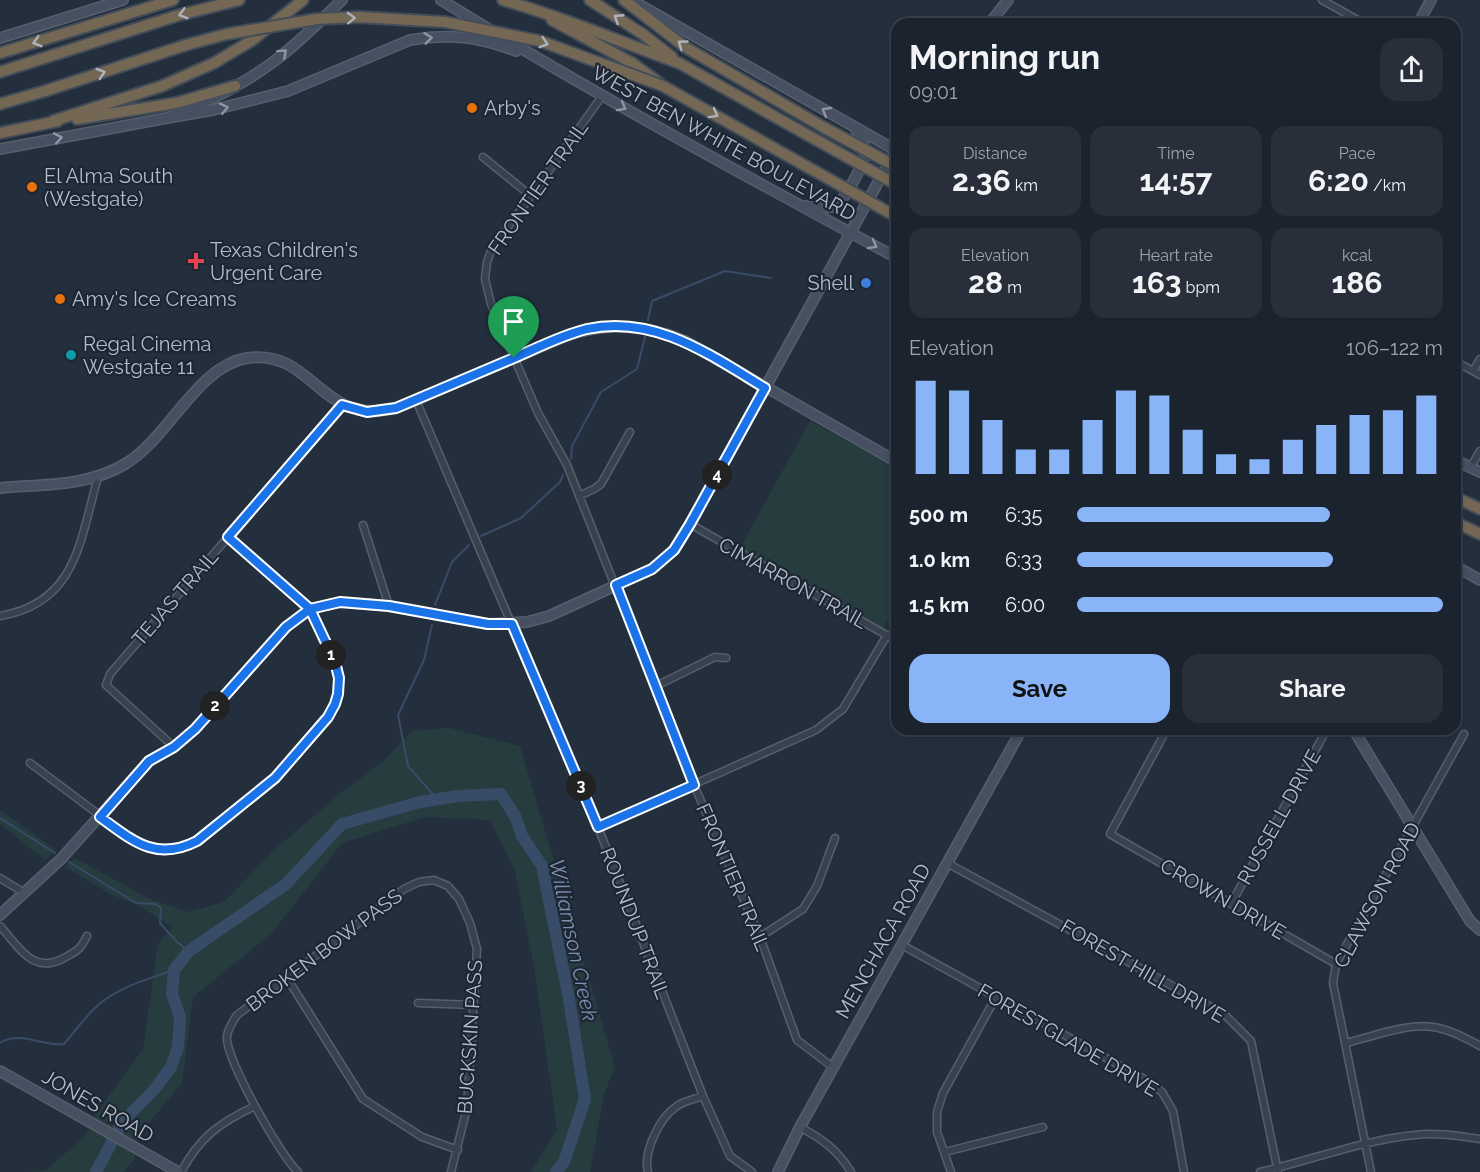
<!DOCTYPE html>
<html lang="en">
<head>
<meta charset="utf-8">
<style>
  :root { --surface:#1b232e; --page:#282f3a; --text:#f1f3f6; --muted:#a0a4aa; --line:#39404a; --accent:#8ab4f8 }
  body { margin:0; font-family:Raleway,sans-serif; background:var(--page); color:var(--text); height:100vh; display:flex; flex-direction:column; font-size:22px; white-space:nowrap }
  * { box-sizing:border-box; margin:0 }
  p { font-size:20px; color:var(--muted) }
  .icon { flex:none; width:33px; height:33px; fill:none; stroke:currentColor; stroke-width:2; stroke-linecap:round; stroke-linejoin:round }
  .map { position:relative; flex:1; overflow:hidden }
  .drawer { position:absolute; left:891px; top:18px; width:570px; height:717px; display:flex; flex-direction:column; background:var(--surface); border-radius:18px; box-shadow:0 3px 9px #0003,0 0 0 2px var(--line) }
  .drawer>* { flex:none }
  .pin { position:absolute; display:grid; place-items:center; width:51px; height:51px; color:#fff; margin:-62px -26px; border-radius:50% 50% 50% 0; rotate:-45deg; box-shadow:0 0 6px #0007 }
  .pin .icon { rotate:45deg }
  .km { position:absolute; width:30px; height:30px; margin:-15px; border-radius:50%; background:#222; color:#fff; font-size:16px; line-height:30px; text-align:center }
  .round { display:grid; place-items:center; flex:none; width:63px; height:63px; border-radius:18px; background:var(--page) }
  .head { display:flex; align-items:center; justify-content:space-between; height:102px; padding:0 18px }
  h1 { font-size:33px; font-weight:700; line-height:45px }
  .figures { display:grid; grid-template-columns:repeat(3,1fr); gap:9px; height:102px; padding:6px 18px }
  .figures div { display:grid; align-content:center; border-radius:15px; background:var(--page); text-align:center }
  .figures b { font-size:30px; font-weight:700 }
  .figures small { font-size:16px; font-weight:400 }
  .figures p { font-size:16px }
  .chart { height:168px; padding:12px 18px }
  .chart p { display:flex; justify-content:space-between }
  .chart svg { width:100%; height:108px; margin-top:6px; stroke:var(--accent); stroke-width:6 }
  .cta { display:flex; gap:12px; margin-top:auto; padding:12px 18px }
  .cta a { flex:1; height:69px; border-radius:18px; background:var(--accent); color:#111; font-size:24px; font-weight:700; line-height:69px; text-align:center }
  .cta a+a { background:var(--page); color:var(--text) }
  ul { padding:0 18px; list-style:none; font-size:20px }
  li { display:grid; grid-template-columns:96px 72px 1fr; align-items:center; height:45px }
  li i { height:15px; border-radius:8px; background:var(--accent) }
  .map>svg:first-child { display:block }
  .green { fill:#263c3f }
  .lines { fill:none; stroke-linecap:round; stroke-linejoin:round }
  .stream { stroke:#394c67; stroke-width:2 }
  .river { stroke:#394c67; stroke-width:12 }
  .street-casing { stroke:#565f6c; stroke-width:9 }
  .secondary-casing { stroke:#565f6c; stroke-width:12 }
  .highway-casing { stroke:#434c59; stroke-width:14 }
  .street { stroke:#38414e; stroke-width:6 }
  .secondary { stroke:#465061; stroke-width:9 }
  .highway { stroke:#746855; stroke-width:10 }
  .highway-bridge-casing { stroke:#434c59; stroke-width:14; stroke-linecap:butt }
  .highway-bridge { stroke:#746855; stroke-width:10 }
  .oneway { stroke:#aeb4bd }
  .oneway2 { stroke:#8e96a5 }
  .route-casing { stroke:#fff; stroke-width:12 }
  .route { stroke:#1a73e8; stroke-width:8 }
  .food-dot { fill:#e8710a; stroke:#1d2633; stroke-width:2 }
  .health-dot { fill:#e0444e; stroke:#1d2633; stroke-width:2 }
  .shop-dot { fill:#3f7fe0; stroke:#1d2633; stroke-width:2 }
  .culture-dot { fill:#0f9aa8; stroke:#1d2633; stroke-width:2 }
  .labels { text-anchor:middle; stroke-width:4.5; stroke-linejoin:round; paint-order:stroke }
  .poi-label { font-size:20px; fill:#b4bcc9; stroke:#1d2633; text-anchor:start }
  .street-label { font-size:20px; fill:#b4bcc9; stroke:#1d2633 }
  .water-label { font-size:21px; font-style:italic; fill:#7c92b1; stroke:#1d2633 }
</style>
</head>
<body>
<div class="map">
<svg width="1480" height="1172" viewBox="0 0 1480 1172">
  <rect width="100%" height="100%" fill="#242f3e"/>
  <!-- green -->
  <path class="green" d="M810,421L897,469V603L883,629L740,548Z
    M449,728L520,746L615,1067L604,1094L590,1172H531L557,1129L534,967L515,871L490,820L425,817L342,843L272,933L193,997L182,1083L138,1136L135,1159L123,1172H27L45,1171L85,1136L95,1115L143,1049L158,944L172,927L136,904L112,895L65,867L75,858L152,900L189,912L224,902L272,852L342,792L387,758L411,731Z
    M0,810L56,850L45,860L0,824Z"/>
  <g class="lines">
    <!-- stream -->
    <path class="stream" d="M648,320L652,301L725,271L771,278
      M571,459L572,446L601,392L637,369L645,337
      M481,536L521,518L560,482L563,475
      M435,605L452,562L469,545
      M432,625L424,660L398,715L408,766L437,799
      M0,818L55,853
      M69,862L136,903L156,904L161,908L160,923L177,942L189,951
      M0,1043C20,1030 43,1047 64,1044C75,1031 85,1017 98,1005C119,987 148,979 174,970"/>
    <!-- river -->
    <path class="river" d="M96,1172L123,1121L154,1090L171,1067L178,1047L180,1017L172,994L174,970L189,951L286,884L342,824L420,802L458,796L501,794L515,816L522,836L542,866L569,999L585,1099L564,1162L556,1172"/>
    <!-- street casing -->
    <g class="street-casing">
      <path id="street" d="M1322,0L1365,24
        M602,96L531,196L492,248L487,262L485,279L491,304L538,413L567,465L694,785L760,937L797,1040L834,1068
        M483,157L531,196
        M1455,361L1480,375
        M1473,371L1480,359
        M416,400L598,827L703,1096L730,1156L752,1172
        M1470,468L1480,451
        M579,496L594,489L601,484L630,432
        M690,524L897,641
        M363,525L389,606
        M0,616C77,603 80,540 98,477
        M656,686L715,657L726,658
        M1167,729L1110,834L1336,964
        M174,747L106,685L110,674L342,405
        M30,763L138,844L164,851L183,848L197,841L275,778L328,717L335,704L339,678L335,662L310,609L228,537
        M598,827L816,730L843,709L887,635
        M947,863L1224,1014L1251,1041L1278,1172
        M0,878L23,892
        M1231,904L1327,729
        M0,926C19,947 33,975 64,958C77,951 80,950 87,936
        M760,937L803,909L817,886L835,838
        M902,945L1146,1080L1162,1092L1173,1111L1184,1172
        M287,978L363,1099L422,1137L458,1150
        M418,1003L474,1005
        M1346,1043C1371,1037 1407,1023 1433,1027C1449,1029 1466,1038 1480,1046
        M800,1127C822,1139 838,1150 851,1172
        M945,1152L1043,1127
        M181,1172C200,1137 219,1123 255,1106
        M298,1172C282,1158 224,1057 227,1036C228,1029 233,1021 237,1015L404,889L419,882L434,880L448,886L459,899L470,923L477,949L467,1108L451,1172
        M648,1172C643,1152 659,1118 677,1106C684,1101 695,1099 703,1096
        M951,1172L937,1132V1112L943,1093L996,997
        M1260,1172C1312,1160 1363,1140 1415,1135C1436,1132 1459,1136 1480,1139
        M1371,1172L1333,983L1336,964L1464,734"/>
    </g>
    <!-- secondary casing -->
    <g class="secondary-casing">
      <path id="secondary" d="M441,0C590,92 744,175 897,258
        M631,0L897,151
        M989,24L1008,0
        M1418,24L1431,0
        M0,38L123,0
        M167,118L213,110L288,91L410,40C451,33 478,37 516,51
        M0,149L167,118C203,104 241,86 273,62C298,44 320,21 342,0
        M804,206C814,207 827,210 836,205C845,200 865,162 865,152C865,143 861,137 856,130
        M1455,460L1480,472
        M0,488C42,484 87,487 125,464C169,438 197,366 247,358C314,348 320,428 396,408L566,336C606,322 646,324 685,341L897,462
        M1455,566L1480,580
        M1353,729L1470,921L1480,930
        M0,915L61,859L149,761L174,747L195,729L286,627L310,609L340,602L389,606L488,624L527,622L549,616L652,569L674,550L690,524L897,148
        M0,1071L178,1172
        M778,1172L800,1127L1022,729"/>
    </g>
    <!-- highway casing -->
    <g class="highway-casing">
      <path id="highway" d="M503,0C563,17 620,42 679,63
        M590,0L644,35L672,57
        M624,0L685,47L823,127
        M552,20L632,63L658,82
        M0,53L173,0
        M0,72L176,16L239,0
        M0,104L45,91
        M77,119L176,103L235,86
        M53,121L162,86L214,63L251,41L303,0
        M0,133L58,121
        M1455,497L1480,509
        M1455,522L1480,534"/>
    </g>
    <!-- street -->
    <use href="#street" class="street"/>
    <!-- secondary -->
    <use href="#secondary" class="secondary"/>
    <!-- highway -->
    <use href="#highway" class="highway"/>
    <!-- highway-bridge casing -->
    <g class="highway-bridge-casing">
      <path id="highway-bridge" d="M679,63L897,185
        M45,91L186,45L227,34L317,19L359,17L445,22L540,41L663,86L897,217
        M823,127L897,167"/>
    </g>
    <!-- highway-bridge -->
    <use href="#highway-bridge" class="highway-bridge"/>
  </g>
  <!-- one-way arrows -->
  <defs><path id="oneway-chevron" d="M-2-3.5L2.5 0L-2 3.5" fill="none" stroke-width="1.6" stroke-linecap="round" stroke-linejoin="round" transform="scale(1.5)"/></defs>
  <g class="oneway">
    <use href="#oneway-chevron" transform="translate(183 14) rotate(164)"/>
    <use href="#oneway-chevron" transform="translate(351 18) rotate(-2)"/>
    <use href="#oneway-chevron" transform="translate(618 18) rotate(-147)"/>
    <use href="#oneway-chevron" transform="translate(37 42) rotate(163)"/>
    <use href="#oneway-chevron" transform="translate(544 43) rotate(17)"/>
    <use href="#oneway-chevron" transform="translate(682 44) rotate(-144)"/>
    <use href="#oneway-chevron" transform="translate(101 73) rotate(-18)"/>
    <use href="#oneway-chevron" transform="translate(714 114) rotate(29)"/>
  </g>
  <g class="oneway2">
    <use href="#oneway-chevron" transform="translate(428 38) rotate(-7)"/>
    <use href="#oneway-chevron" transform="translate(283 53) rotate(-42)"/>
    <use href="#oneway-chevron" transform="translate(622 107) rotate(29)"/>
    <use href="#oneway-chevron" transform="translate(224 108) rotate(-13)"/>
    <use href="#oneway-chevron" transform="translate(826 111) rotate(-150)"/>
    <use href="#oneway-chevron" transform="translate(58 138) rotate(-10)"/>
    <use href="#oneway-chevron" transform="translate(873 245) rotate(29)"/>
  </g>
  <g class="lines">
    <!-- route casing -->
    <g class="route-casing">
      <path id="route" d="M514,358L396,408L367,412L342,405L228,537L310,609L335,662L339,678L338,694L335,704L328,717L275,778L197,841C156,862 133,841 100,817L149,761L174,747L195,729L286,627L310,609L340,602L389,606L488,624H512L598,827L694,785L616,585L652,569L674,550L690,524L765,388C710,355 654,314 587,329C562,335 537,348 514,358"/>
    </g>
    <!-- route -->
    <use href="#route" class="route"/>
  </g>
  <!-- markers -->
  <g class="food-dot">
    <circle cx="472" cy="108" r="6"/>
    <circle cx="32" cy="187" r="6"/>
    <circle cx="60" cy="299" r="6"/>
  </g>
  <path class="health-dot" d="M193 252h6v6h6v6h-6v6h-6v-6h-6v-6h6z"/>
  <circle class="shop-dot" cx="866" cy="283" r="6"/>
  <circle class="culture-dot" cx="71" cy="355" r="6"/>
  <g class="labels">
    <!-- poi labels -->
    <g class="poi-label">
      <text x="484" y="115">Arby's</text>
      <text x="44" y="183">El Alma South<tspan x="44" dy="23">(Westgate)</tspan></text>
      <text x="210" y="257">Texas Children's<tspan x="210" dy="23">Urgent Care</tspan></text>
      <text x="854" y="290" text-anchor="end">Shell</text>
      <text x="72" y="306">Amy's Ice Creams</text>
      <text x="83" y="351">Regal Cinema<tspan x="83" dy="23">Westgate 11</tspan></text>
    </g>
    <!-- street labels -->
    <g class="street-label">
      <text transform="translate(724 143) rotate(29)" y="7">WEST BEN WHITE BOULEVARD</text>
      <text transform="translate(538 188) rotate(-55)" y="7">FRONTIER TRAIL</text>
      <text transform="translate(793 583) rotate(29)" y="7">CIMARRON TRAIL</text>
      <text transform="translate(175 598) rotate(-49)" y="7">TEJAS TRAIL</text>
      <text transform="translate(1279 817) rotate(-61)" y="7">RUSSELL DRIVE</text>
      <text transform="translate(733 877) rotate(67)" y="7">FRONTIER TRAIL</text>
      <text transform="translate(1377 895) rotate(-62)" y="7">CLAWSON ROAD</text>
      <text transform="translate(1223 899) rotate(30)" y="7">CROWN DRIVE</text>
      <text transform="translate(635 923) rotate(69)" y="7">ROUNDUP TRAIL</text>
      <text transform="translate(883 941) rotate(-61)" y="7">MENCHACA ROAD</text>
      <text transform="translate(324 950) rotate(-37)" y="7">BROKEN BOW PASS</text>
      <text transform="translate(1143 971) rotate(30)" y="7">FOREST HILL DRIVE</text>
      <text transform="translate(470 1037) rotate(-86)" y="7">BUCKSKIN PASS</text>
      <text transform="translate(1068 1040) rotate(30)" y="7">FORESTGLADE DRIVE</text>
      <text transform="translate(98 1106) rotate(30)" y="7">JONES ROAD</text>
    </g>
    <!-- water labels -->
    <g class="water-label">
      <text transform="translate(573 940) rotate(78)" y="7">Williamson Creek</text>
    </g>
  </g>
</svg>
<div class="pin" style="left:514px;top:358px;background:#1e9e55"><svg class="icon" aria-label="arrive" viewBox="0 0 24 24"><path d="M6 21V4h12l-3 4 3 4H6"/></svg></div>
<b class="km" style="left:331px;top:655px">1</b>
<b class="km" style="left:215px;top:706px">2</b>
<b class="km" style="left:581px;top:786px">3</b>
<b class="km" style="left:717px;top:475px">4</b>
<section class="drawer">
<div class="head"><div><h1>Morning run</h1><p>09:01</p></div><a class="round"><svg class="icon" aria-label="share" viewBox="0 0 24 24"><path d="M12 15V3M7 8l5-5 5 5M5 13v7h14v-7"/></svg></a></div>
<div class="figures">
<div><p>Distance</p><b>2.36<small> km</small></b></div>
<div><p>Time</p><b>14:57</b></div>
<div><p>Pace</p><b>6:20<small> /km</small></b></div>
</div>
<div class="figures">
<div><p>Elevation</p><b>28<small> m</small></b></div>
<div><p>Heart rate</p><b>163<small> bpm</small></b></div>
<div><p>kcal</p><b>186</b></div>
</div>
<div class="chart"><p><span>Elevation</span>106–122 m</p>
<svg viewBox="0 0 160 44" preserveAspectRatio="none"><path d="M5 44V6M15 44V10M25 44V22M35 44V34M45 44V34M55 44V22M65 44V10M75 44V12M85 44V26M95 44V36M105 44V38M115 44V30M125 44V24M135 44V20M145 44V18M155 44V12"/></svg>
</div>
<ul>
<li><b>500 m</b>6:35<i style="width:69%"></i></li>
<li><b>1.0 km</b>6:33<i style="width:70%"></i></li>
<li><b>1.5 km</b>6:00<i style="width:100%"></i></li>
</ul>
<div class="cta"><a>Save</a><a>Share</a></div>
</section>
</div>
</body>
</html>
